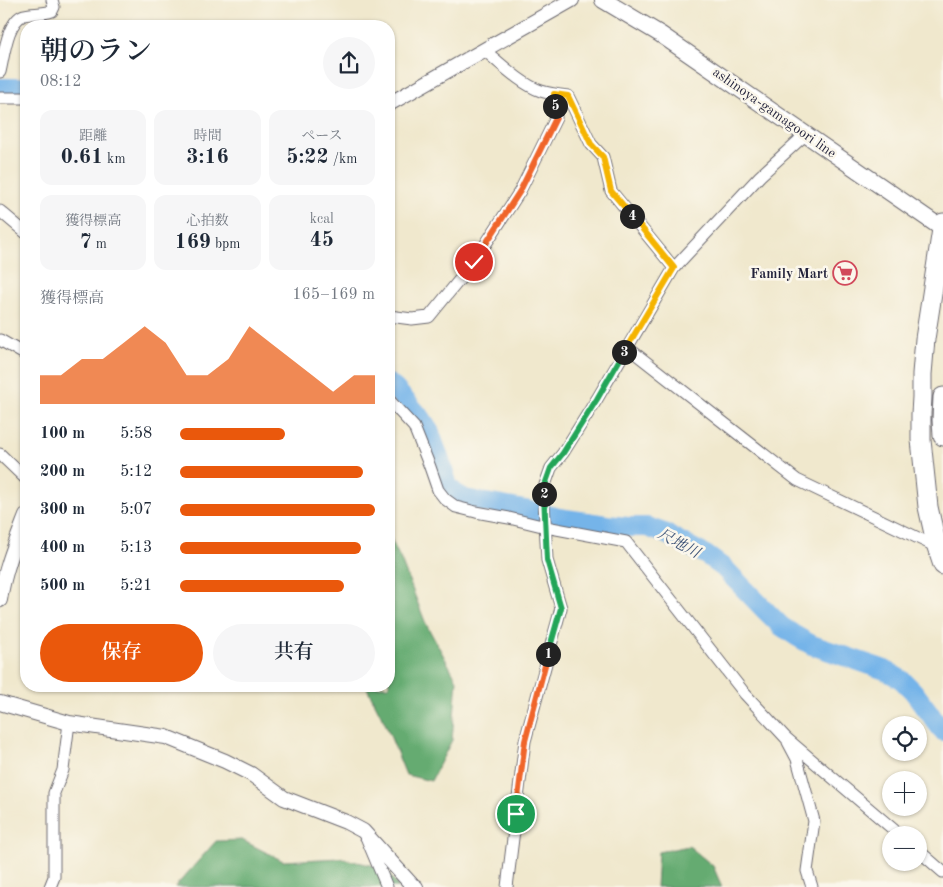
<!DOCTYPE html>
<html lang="ja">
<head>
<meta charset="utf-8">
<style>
  :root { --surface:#fff; --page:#f6f6f7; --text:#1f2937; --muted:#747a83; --accent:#ea580c }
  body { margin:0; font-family:"Old Standard TT","Noto Serif JP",serif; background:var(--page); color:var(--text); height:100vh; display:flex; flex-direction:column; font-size:19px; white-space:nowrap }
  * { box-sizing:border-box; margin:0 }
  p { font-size:16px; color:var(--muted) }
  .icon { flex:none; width:28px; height:28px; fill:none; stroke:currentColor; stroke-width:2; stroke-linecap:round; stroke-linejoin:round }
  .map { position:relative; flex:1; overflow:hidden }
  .panel { position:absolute; left:20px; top:20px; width:375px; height:672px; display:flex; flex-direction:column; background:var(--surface); border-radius:20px; box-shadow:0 1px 4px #0004 }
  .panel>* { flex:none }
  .tools { position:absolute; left:882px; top:716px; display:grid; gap:10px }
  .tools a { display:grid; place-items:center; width:45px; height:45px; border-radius:50%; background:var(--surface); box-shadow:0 1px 4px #0004; font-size:25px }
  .pin { position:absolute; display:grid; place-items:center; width:42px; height:42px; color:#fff; margin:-21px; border:2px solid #fff; border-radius:50%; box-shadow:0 1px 5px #0007 }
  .km { position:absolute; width:25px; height:25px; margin:-12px; border-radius:50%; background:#222; color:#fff; font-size:14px; line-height:25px; text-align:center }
  .round { display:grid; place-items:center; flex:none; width:52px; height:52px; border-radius:26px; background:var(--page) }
  .summary { display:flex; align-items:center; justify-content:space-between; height:85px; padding:0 20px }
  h1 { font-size:28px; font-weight:600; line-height:38px }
  .figures { display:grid; grid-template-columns:repeat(3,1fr); gap:8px; height:85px; padding:5px 20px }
  .figures div { display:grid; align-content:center; border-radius:12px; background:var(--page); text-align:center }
  .figures b { font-size:21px; font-weight:600 }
  .figures small { font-size:14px; font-weight:400 }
  .figures p { font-size:14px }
  .chart { height:140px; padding:10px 20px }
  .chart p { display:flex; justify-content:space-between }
  .chart svg { width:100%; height:90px; margin-top:5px; fill:var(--accent); opacity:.7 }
  .primary-button { display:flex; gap:10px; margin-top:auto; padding:10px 20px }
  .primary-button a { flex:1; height:58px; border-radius:30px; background:var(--accent); color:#fff; font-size:20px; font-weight:600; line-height:58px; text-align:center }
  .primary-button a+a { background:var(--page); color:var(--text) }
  ul { padding:0 20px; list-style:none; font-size:16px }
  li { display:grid; grid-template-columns:80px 60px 1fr; align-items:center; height:38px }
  li i { height:12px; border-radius:6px; background:var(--accent) }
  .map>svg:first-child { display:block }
  .forest { fill:#65ab71; stroke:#446656 }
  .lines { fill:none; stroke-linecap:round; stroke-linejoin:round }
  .river { stroke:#75b4e9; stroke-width:20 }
  .minor-casing { stroke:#6a676e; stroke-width:13 }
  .tertiary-casing { stroke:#6a676e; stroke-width:16 }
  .secondary-casing { stroke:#6a676e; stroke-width:18 }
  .trunk-casing { stroke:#6a676e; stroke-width:21 }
  .minor { stroke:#fff; stroke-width:11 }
  .tertiary { stroke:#fff; stroke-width:14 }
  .secondary { stroke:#fff; stroke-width:16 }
  .trunk { stroke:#fff; stroke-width:19 }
  .split-1-casing { stroke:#fff; stroke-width:10 }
  .split-2-casing { stroke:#fff; stroke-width:10 }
  .split-3-casing { stroke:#fff; stroke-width:10 }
  .split-4-casing { stroke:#fff; stroke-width:10 }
  .split-5-casing { stroke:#fff; stroke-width:10 }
  .split-6-casing { stroke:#fff; stroke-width:10 }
  .split-1 { stroke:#f0652b; stroke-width:6 }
  .split-2 { stroke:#22a559; stroke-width:6 }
  .split-3 { stroke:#22a559; stroke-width:6 }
  .split-4 { stroke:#f5b400; stroke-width:6 }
  .split-5 { stroke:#f5b400; stroke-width:6 }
  .split-6 { stroke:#f0652b; stroke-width:6 }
  .labels { text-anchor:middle; stroke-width:5; stroke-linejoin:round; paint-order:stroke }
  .street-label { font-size:14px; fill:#22223b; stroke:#fbf7ec }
  .poi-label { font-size:14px; font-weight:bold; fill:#22223b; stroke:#fbf7ec; text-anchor:end }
  .water-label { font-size:15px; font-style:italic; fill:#3f5578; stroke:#fbf7ec }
</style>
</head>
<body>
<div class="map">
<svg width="943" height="887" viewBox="0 0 943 887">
  <rect width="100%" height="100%" fill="#fbf7ec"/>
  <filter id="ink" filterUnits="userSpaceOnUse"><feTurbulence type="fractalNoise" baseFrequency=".02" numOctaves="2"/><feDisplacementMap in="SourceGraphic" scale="10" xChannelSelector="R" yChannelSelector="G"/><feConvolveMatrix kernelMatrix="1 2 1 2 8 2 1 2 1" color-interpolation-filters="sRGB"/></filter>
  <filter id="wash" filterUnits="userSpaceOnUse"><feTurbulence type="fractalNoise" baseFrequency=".0096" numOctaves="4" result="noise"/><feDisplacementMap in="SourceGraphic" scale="20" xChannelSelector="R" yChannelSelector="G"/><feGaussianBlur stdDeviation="1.12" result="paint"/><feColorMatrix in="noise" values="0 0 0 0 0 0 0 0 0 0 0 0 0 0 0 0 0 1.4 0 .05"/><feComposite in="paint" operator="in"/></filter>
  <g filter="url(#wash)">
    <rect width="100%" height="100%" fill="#f0e8cd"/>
    <!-- forest -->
    <path class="forest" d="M389,535L401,560L426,624L457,680L452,740L431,781L406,775L385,723L366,686H389Z
      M242,840L283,861L340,858L384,868L399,887H175L216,841Z
      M689,846L713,866L722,887H656L658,852Z"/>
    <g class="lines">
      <!-- river -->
      <path class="river" d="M0,88H26
        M389,384L395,389L422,419L429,430L443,469L448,486L455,493L465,499L525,510L559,518L607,525L629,527H647L664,533L706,555L724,568L765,610L781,626L796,636L812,645L885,670L902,680L913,691L943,731"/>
    </g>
  </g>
  <g filter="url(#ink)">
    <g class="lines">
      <!-- minor casing -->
      <g class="minor-casing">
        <path id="minor" d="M484,50C500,63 521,84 541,91C550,94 559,95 568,96L591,144L603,157L611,191L674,268
          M0,72C4,56 7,21 24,15C33,13 43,14 52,11L54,7L52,0
          M0,98H26
          M0,211L26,233
          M389,316L412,319L429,317L474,262L520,191L556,118L554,95
          M0,340L26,355
          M627,347L797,480L937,547
          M389,400L414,427L430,467L438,490L445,499L456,507L476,512L509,518L546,527L626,542L745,694L786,738L900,835
          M0,454L26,479
          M788,742L797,759L814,821L807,871L812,887
          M366,837L387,887
          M919,851L943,872
          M50,887L54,877V793L63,770L69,723
          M507,887L525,741L561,608L547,560L544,502L545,485L551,468L563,453L597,399L674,268L760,176L806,134"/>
      </g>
      <!-- tertiary casing -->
      <g class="tertiary-casing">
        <path id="tertiary" d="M389,104L572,0
          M0,600C4,571 16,542 26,516
          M0,703L69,723L166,737L225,761L251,774L284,798L346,822L363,831L412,885L416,887"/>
      </g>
      <!-- secondary casing -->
      <g class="secondary-casing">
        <path id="secondary" d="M603,0L660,34L943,229"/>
      </g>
      <!-- trunk casing -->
      <g class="trunk-casing">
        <path id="trunk" d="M943,223L925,339L922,374V397L921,414V440L928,507L937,547L943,565
          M943,397L942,420L943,436"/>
      </g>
      <!-- minor -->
      <use href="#minor" class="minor"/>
      <!-- tertiary -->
      <use href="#tertiary" class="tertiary"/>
      <!-- secondary -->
      <use href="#secondary" class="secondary"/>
      <!-- trunk -->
      <use href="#trunk" class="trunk"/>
    </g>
  </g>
  <g class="lines" filter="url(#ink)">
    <!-- split-1 casing -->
    <g class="split-1-casing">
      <path id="split-1" d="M516,814L525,741L548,654"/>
    </g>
    <!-- split-2 casing -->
    <g class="split-2-casing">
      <path id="split-2" d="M544,494L547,560L561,608L548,654"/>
    </g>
    <!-- split-3 casing -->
    <g class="split-3-casing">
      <path id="split-3" d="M544,494L545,485L551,468L563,453L597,399L624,352"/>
    </g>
    <!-- split-4 casing -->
    <g class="split-4-casing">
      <path id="split-4" d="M624,352L674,268L632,216"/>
    </g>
    <!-- split-5 casing -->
    <g class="split-5-casing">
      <path id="split-5" d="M555,106L554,94L568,96L591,144L603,157L611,191L632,216"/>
    </g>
    <!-- split-6 casing -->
    <g class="split-6-casing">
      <path id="split-6" d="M474,262L520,191L556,118L555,106"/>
    </g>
    <!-- split-1 -->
    <use href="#split-1" class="split-1"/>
    <!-- split-2 -->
    <use href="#split-2" class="split-2"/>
    <!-- split-3 -->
    <use href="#split-3" class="split-3"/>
    <!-- split-4 -->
    <use href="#split-4" class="split-4"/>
    <!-- split-5 -->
    <use href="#split-5" class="split-5"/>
    <!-- split-6 -->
    <use href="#split-6" class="split-6"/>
  </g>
  <!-- icons -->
  <defs>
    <g id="supermarket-ring" transform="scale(1.25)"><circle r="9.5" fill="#fbf7ec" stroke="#d1495b" stroke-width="1.5"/><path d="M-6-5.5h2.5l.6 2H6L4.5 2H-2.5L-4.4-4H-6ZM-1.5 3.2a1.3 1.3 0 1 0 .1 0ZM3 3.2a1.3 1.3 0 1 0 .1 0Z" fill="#d1495b"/></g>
  </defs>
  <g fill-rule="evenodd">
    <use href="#supermarket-ring" x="845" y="273"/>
  </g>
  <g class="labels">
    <!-- street labels -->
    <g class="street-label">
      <text transform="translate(775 112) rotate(35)" y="5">ashinoya-gamagoori line</text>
    </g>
    <!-- poi labels -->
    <g class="poi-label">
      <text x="828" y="278">Family Mart</text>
    </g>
    <!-- water labels -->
    <g class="water-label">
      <text transform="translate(679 543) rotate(28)" y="5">尺地川</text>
    </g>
  </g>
</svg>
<div class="tools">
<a><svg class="icon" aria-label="locate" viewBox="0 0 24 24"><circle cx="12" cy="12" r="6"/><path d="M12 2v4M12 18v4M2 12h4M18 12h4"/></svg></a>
<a>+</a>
<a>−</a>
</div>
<div class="pin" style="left:516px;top:814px;background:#1e9e55"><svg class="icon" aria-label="arrive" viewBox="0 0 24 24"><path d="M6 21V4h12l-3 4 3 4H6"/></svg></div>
<div class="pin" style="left:474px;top:262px;background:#d93025"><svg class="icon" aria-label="check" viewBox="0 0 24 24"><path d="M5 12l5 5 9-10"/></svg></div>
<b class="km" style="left:548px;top:654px">1</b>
<b class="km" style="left:544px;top:494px">2</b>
<b class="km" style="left:624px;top:352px">3</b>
<b class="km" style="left:632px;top:216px">4</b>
<b class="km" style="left:555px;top:106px">5</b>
<section class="panel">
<div class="summary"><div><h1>朝のラン</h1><p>08:12</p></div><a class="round"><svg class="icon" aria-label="share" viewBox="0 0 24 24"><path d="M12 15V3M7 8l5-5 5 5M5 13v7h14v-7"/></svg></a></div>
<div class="figures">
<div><p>距離</p><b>0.61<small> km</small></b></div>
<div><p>時間</p><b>3:16</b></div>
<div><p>ペース</p><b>5:22<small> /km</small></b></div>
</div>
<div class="figures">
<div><p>獲得標高</p><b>7<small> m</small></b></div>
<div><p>心拍数</p><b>169<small> bpm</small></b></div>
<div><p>kcal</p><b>45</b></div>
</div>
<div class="chart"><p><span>獲得標高</span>165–169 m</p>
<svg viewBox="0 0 160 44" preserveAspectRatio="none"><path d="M0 44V30L10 30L20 22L30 22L40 14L50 6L60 14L70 30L80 30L90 22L100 6L110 14L120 22L130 30L140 38L150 30L160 30V44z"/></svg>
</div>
<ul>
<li><b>100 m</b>5:58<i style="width:54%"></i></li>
<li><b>200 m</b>5:12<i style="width:94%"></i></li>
<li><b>300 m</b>5:07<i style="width:100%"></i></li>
<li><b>400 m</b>5:13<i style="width:93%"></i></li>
<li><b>500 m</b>5:21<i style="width:84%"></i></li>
</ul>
<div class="primary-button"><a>保存</a><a>共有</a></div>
</section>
</div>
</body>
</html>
